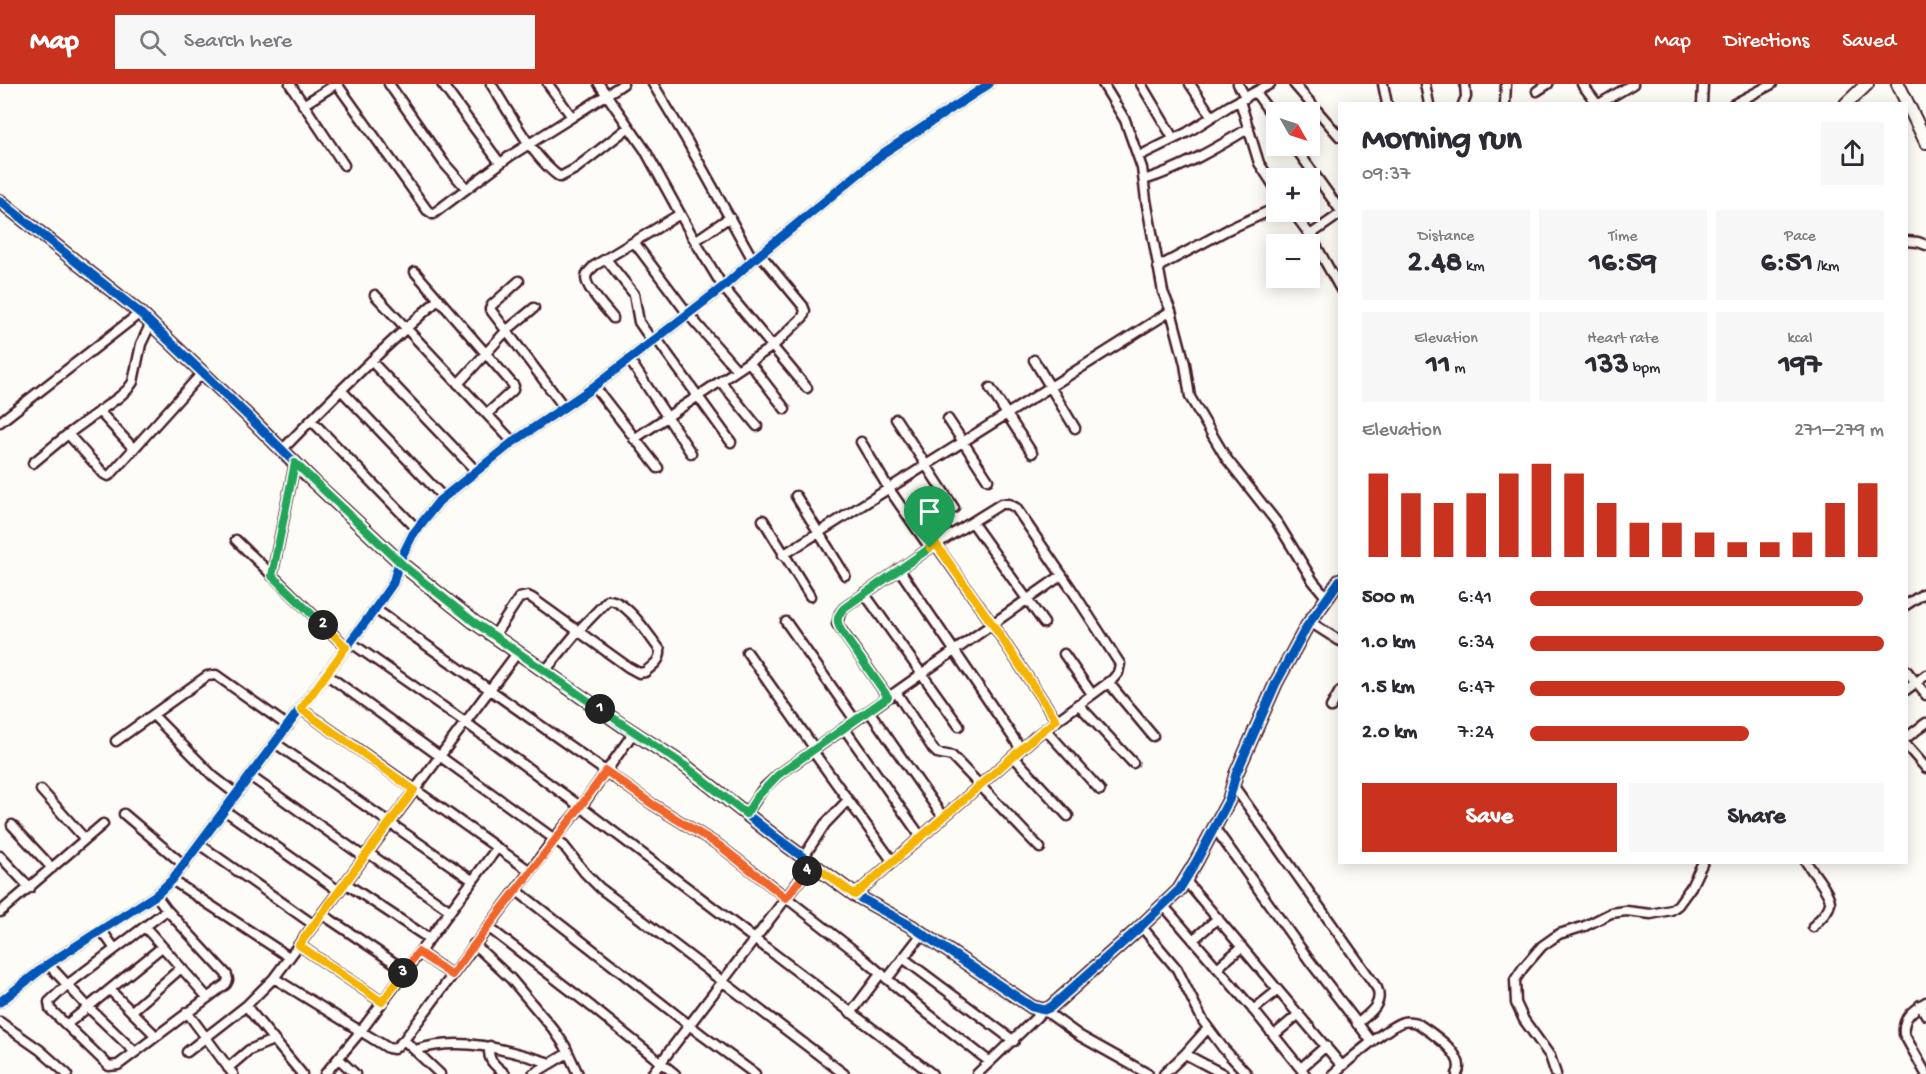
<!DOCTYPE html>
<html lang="en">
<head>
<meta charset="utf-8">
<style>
  :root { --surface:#fff; --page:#f7f7f7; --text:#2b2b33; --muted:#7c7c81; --accent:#c8321e }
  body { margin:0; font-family:"Gochi Hand",sans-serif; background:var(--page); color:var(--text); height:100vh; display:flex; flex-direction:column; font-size:22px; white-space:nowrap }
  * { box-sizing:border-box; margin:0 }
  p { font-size:20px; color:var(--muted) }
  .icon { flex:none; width:33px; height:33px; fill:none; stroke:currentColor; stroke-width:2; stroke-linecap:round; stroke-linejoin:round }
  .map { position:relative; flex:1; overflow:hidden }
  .panel { position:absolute; left:1338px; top:18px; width:570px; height:762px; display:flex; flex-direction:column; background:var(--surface); border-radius:0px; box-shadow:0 3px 15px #0003 }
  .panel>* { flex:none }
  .needle { width:39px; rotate:129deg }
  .controls { position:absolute; left:1266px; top:18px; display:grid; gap:12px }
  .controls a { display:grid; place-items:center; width:54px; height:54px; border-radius:0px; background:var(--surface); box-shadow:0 3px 15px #0003; font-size:30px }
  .pin { position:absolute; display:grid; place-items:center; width:51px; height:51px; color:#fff; margin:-62px -26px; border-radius:50% 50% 50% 0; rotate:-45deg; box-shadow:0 0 6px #0007 }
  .pin .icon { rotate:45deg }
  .km { position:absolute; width:30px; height:30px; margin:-15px; border-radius:50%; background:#222; color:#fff; font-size:16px; line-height:30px; text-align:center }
  .round { display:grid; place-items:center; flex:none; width:63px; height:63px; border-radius:0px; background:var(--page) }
  .summary { display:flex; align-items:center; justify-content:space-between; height:102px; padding:0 24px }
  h1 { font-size:33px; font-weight:700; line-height:45px }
  .metrics { display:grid; grid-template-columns:repeat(3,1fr); gap:9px; height:102px; padding:6px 24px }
  .metrics div { display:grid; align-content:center; border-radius:0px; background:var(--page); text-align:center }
  .metrics b { font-size:30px; font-weight:700 }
  .metrics small { font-size:16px; font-weight:400 }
  .metrics p { font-size:16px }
  .chart { height:168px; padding:12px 24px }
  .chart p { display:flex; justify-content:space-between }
  .chart svg { width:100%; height:108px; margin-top:6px; stroke:var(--accent); stroke-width:6 }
  .button { display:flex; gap:12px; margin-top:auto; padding:12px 24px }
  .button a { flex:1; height:69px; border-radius:0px; background:var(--accent); color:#fff; font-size:24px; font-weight:700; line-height:69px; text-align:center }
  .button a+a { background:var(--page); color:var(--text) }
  ul { padding:0 24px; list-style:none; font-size:20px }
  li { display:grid; grid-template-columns:96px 72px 1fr; align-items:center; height:45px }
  li i { height:15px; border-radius:8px; background:var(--accent) }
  header { display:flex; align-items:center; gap:36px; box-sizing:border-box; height:84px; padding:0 30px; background:var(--accent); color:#fff }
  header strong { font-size:28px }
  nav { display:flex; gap:33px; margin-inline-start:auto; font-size:21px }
  .search { width:420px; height:54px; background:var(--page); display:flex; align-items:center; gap:15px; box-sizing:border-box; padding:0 21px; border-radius:0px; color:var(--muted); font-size:22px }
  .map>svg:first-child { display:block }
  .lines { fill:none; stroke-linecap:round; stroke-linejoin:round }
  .street-casing { stroke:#4a1f2b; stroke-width:13 }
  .secondary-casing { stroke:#4a1f2b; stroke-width:16 }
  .street { stroke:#fdfcf7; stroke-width:8 }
  .secondary { stroke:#fdfcf7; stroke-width:12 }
  .cycleway-casing { stroke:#fdfcf7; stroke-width:13 }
  .cycleway { stroke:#0057b8; stroke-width:9 }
  .split-1-casing { stroke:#fff; stroke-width:12 }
  .split-2-casing { stroke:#fff; stroke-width:12 }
  .split-3-casing { stroke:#fff; stroke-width:12 }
  .split-4-casing { stroke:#fff; stroke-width:12 }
  .split-5-casing { stroke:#fff; stroke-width:12 }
  .split-1 { stroke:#22a559; stroke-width:8 }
  .split-2 { stroke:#22a559; stroke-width:8 }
  .split-3 { stroke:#f5b400; stroke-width:8 }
  .split-4 { stroke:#f0652b; stroke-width:8 }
  .split-5 { stroke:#f5b400; stroke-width:8 }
</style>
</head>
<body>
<header>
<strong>Map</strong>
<div class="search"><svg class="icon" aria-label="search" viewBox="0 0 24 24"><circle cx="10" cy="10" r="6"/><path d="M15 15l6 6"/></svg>Search here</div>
<nav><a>Map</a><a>Directions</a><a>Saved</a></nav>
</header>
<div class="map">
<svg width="1926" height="990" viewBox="0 0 1926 990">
  <rect width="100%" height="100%" fill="#fdfcf7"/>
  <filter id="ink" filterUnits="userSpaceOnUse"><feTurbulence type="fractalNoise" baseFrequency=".0167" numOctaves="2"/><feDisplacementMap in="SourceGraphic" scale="12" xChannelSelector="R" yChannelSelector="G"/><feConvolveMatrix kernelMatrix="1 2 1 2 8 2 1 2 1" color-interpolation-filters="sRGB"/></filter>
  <g filter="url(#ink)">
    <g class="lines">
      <!-- street casing -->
      <g class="street-casing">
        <path id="street" d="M290,0L344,81
          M337,0L427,126L433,130L510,72L572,33
          M389,0L444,79L466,104
          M442,0L500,79
          M491,0C508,26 534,76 560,93L575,85L629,43
          M548,0L572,33L623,0
          M599,0L645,66L695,157L723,203L807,304
          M653,0L686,55L753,176
          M1103,0L1125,36L1142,84L1146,116L1163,208L1171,227L1185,280L1190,313L1226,374L1278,440L1313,497L1327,514
          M1141,0L1173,54
          M1190,0L1212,33
          M1238,0L1246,14
          M1294,0L1340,53
          M1383,0L1387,20
          M1425,0L1429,20
          M1582,0L1597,20
          M1537,7L1548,0
          M1256,9L1276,37
          M1240,17L1259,79L1276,105
          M1463,20L1466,13L1465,0
          M1505,20L1506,0
          M1599,20L1633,0
          M1702,20L1703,0
          M1734,20L1772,0
          M303,21L336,0
          M1294,62L1340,126
          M1139,72L1188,48L1229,22L1270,0
          M1144,96C1182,84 1215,65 1249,44
          M1293,128L1310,151L1340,204
          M1310,151L1340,130
          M695,157L730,133
          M1906,157L1918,158L1926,161
          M634,158L688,230L737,286
          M606,175L634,210L639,238L652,257
          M1158,183L1229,145L1276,124
          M415,188L514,302L513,306L487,330
          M519,197L492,221L490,225L564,323
          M375,211L513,358
          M613,234C606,225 586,204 586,194C586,188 591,186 594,182L680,130
          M656,254L731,358
          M629,275L691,369
          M1034,276L1075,344
          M371,277L476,387
          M749,278L785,325
          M721,298L757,342
          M458,300L507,246L534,224
          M594,302L658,384
          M990,304L1032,369
          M341,306L443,413
          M99,327L134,365
          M896,335L954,424
          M948,335L988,396
          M311,336L417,445
          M0,338L140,229
          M68,350L104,390L108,392L111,390L203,288
          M634,355L773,262L803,233L805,227L803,222L760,170
          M861,358L889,405L930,464
          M282,366C332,314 384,263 439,215
          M33,379L68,350L119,313L128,305L133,298L141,260L151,239
          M796,412L845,491
          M763,436L810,512
          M972,438L1044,539
          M236,456L346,563
          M936,461L993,541L1056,636
          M783,471L1171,227
          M899,485L1021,665
          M272,492L295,379
          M864,509L959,642
          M1906,521L1926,508
          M375,525L652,720L720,762L857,869L927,929L990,978
          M786,538L855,636
          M1310,538L1340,557
          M494,552L519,514L528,512L532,514L628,583L639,589L645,588C652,582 661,577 660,566C649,552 627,516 608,516L578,547L545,587
          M350,558L465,638L581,723L932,990
          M747,568L815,665
          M1064,570L1092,610
          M1906,586L1926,611
          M326,590L564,762L585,789L600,804L844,990
          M1108,598L1153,652
          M1906,606L1926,591
          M896,608L933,665L937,669L952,672L1040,764
          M1078,620L1133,679
          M1331,623L1340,607
          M301,625L530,787
          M869,627L943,733
          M153,631L214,693L236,710
          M844,644L921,753
          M1045,645L1100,706
          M1906,654L1926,639
          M116,657L207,592L216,591L288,642
          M275,659L472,796
          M1906,661L1926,684
          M812,666L893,778
          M1013,672L1068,732
          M250,692L364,773
          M1233,701L1377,904C1384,921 1368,930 1357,940
          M41,706L85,755
          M224,726L339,807
          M124,730L184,781
          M746,730L763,705L778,691L1062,491
          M12,741L52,784
          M1214,743L1309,876L1372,958
          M199,760L314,841
          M367,768L449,826
          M0,772L30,804
          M803,774L825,740L848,716
          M1806,778C1812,787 1831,810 1830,819C1829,828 1818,836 1813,843
          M172,796L289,873
          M1185,796L1342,982
          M345,799L428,854
          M516,806L702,951L755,990
          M156,811L167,826L227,891L228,896L226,900L118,981L109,982L50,925L49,918L67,901L167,826
          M855,811L1036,652L1112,596L1118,589L1120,580L1074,509L1016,424L1009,420H1001L930,464L844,524L840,529L837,540L888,613
          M1163,821L1251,923L1305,990
          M0,828L103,740
          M322,830L405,886
          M1141,842L1177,885L1203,937L1223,964L1247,990
          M145,843L207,913
          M488,843L592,923L675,990
          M102,847L115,865
          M1193,856L1218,834
          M474,860L511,895L554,946L565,962L578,990
          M299,861L382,918
          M419,868L452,891
          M903,874L1014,957
          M48,880L88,923L135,968
          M1217,884L1242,863
          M274,894L388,964L394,965L404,956L554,755L581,723L634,648
          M887,895L922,850
          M110,906L156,952
          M0,918L48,880L156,811L172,796L375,525L393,499L399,478L413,450L439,417L513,358L588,307L723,203L753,176L885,68L989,0
          M1920,921L1926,931
          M246,922L302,990
          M1253,926L1278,906
          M132,927L181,884
          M187,928L233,990
          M851,929L881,889
          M0,938L40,966L67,990
          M66,941L162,863
          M1274,951L1299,930
          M404,956L440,990
          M490,962C486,976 495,981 505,990
          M415,966C461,952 505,965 550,979
          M187,968L246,922L274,894L518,568
          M1185,970L1223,990
          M339,975L355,990
          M228,984L249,966L273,956
          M1301,984L1326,962
          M325,990L361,947L497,764
          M533,990L568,969
          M652,990L812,780
          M977,990L1044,926L1080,952L1148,990
          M1164,990L1185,970L1208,944
          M1333,990C1347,978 1386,943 1403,938C1407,937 1413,938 1417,939C1430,948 1468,971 1457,990
          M1556,990L1550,972L1524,936L1516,919L1515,896L1523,884L1542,862L1559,850L1585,842L1611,829L1626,827L1651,830L1671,826L1678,821L1691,803L1703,778
          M1926,990L1904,950C1902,933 1913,926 1926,918"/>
      </g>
      <!-- secondary casing -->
      <g class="secondary-casing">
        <path id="secondary" d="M1898,0L1926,58
          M1846,20L1867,0
          M0,117L140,229L249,333L314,398L404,482L474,538L622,641L684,681L778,755L855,811L911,842L1032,923L1044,926L1051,923L1137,846L1179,806L1196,778L1229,716L1236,690L1276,599L1307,542L1340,496"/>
      </g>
      <!-- street -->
      <use href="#street" class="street"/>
      <!-- secondary -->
      <use href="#secondary" class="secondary"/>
      <!-- cycleway casing -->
      <g class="cycleway-casing">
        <path id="cycleway" d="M0,117L140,229L249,333L314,398L404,482L474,538L622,641L684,681L778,755L855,811L911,842L1032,923L1044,926L1051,923L1137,846L1179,806L1196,778L1229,716L1236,690L1276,599L1307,542L1340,496
          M0,918L48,880L156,811L172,796L375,525L393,499L399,478L413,450L439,417L513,358L588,307L723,203L753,176L885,68L989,0"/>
      </g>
      <!-- cycleway -->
      <use href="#cycleway" class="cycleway"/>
    </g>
  </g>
  <g class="lines" filter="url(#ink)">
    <!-- split-1 casing -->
    <g class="split-1-casing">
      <path id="split-1" d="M600,625L684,681L746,730L757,713L778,691L888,613L842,548C836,538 836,533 844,524L930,464"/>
    </g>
    <!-- split-2 casing -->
    <g class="split-2-casing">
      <path id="split-2" d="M323,541L272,492L295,379L404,482L474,538L600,625"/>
    </g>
    <!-- split-3 casing -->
    <g class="split-3-casing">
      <path id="split-3" d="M323,541L346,563L301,625L414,706L299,861L382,918L403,889"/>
    </g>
    <!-- split-4 casing -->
    <g class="split-4-casing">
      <path id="split-4" d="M403,889L418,868L452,891C502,822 557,757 606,687L652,720L720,762L786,814L807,787"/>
    </g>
    <!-- split-5 casing -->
    <g class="split-5-casing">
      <path id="split-5" d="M807,787L812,780L855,811L1036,652L1056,636L993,541L936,460L930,464"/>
    </g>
    <!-- split-1 -->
    <use href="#split-1" class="split-1"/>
    <!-- split-2 -->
    <use href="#split-2" class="split-2"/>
    <!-- split-3 -->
    <use href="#split-3" class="split-3"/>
    <!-- split-4 -->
    <use href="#split-4" class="split-4"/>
    <!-- split-5 -->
    <use href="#split-5" class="split-5"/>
  </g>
</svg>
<div class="controls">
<a><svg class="needle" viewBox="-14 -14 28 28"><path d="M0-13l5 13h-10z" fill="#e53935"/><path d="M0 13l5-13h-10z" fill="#7c7c81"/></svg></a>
<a>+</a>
<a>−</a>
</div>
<div class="pin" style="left:930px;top:464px;background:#1e9e55"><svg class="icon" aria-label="arrive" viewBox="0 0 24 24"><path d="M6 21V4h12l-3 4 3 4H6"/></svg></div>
<b class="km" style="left:600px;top:625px">1</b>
<b class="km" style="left:323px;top:541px">2</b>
<b class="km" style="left:403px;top:889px">3</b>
<b class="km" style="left:807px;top:787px">4</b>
<section class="panel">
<div class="summary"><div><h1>Morning run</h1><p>09:37</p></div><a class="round"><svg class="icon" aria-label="share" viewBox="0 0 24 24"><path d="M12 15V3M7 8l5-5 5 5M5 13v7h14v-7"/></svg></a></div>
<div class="metrics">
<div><p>Distance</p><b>2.48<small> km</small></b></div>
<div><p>Time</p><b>16:59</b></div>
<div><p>Pace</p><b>6:51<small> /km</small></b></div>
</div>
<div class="metrics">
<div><p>Elevation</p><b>11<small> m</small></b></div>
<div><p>Heart rate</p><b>133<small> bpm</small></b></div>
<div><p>kcal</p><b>197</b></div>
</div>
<div class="chart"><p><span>Elevation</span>271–279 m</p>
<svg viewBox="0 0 160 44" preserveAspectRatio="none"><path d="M5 44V10M15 44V18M25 44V22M35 44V18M45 44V10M55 44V6M65 44V10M75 44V22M85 44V30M95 44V30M105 44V34M115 44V38M125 44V38M135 44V34M145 44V22M155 44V14"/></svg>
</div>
<ul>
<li><b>500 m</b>6:41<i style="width:94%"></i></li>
<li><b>1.0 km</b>6:34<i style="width:100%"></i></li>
<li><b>1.5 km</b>6:47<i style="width:89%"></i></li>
<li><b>2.0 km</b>7:24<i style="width:62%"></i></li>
</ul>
<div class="button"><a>Save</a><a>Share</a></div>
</section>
</div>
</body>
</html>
